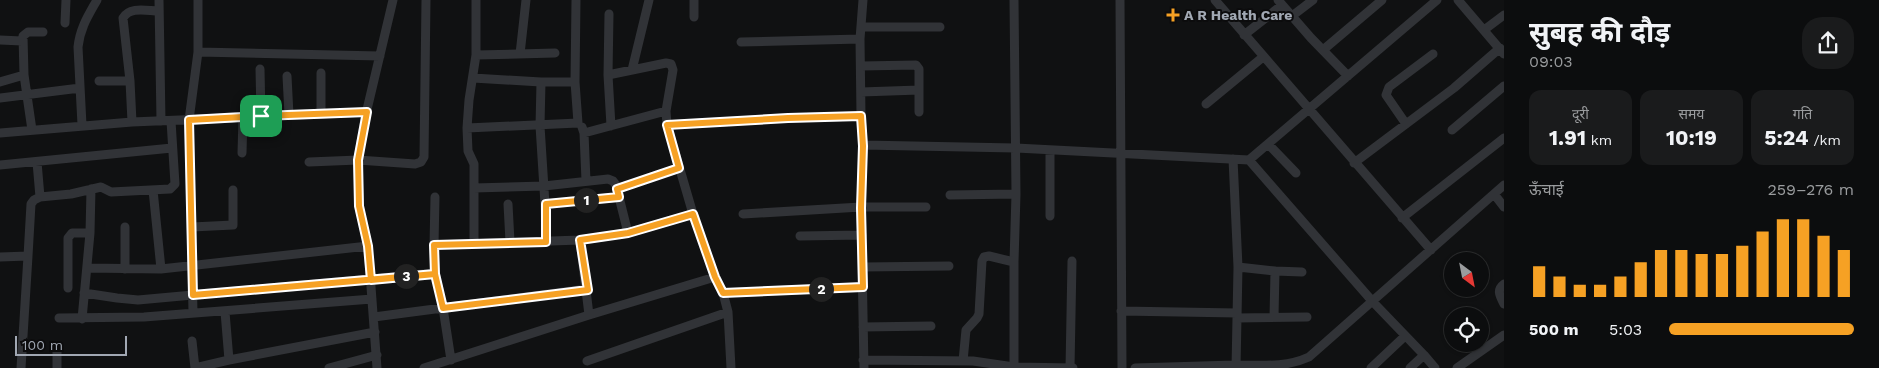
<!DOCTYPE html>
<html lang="hi">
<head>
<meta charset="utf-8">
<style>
  :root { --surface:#0c0d0e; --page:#1a1b1c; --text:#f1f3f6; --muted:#9a9c9e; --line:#2c2d2e; --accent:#f6a124 }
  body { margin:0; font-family:"Work Sans","Noto Sans Devanagari",sans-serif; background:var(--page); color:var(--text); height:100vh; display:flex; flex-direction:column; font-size:19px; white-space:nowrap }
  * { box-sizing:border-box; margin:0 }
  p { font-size:16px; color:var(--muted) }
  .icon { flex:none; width:28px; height:28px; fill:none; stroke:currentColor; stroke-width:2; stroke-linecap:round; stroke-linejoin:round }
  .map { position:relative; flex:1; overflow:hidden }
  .sheet { display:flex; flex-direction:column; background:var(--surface); width:375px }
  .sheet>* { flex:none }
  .needle { width:32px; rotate:148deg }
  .tools { position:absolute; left:1444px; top:252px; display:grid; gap:10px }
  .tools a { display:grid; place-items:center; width:45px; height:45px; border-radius:50%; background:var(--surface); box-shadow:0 1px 4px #0004,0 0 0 1px var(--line); font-size:25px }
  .scale { position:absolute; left:15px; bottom:12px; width:112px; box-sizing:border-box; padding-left:5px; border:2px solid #a1a8b3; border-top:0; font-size:14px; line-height:18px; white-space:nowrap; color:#a1a8b3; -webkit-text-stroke:4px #0c0c0d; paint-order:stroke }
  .pin { position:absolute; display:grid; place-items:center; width:42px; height:42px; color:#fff; margin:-21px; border-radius:10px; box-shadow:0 2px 8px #0006 }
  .km { position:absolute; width:25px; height:25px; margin:-12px; border-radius:50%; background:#222; color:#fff; font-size:14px; line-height:25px; text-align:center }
  .round { display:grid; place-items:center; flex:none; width:52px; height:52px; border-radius:20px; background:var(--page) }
  .summary { display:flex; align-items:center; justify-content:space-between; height:85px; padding:0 25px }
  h1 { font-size:28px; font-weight:700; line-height:38px }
  .stats { display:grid; grid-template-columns:repeat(3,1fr); gap:8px; height:85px; padding:5px 25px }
  .stats div { display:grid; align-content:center; border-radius:12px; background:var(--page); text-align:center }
  .stats b { font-size:21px; font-weight:700 }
  .stats small { font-size:14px; font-weight:400 }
  .stats p { font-size:14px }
  .chart { height:140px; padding:10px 25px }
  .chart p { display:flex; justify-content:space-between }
  .chart svg { width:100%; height:90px; margin-top:5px; stroke:var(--accent); stroke-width:6 }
  ul { padding:0 25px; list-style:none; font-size:16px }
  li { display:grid; grid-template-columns:80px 60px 1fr; align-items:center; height:38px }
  li i { height:12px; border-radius:6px; background:var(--accent) }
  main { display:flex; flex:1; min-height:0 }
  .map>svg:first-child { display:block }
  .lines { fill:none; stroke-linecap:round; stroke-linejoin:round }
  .minor { stroke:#313337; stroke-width:9 }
  .route-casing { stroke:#fff; stroke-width:10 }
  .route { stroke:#f6a124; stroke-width:6 }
  .poi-dot { fill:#f6a124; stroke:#0c0c0d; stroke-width:2 }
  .labels { text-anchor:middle; stroke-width:4; stroke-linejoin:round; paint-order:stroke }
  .poi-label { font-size:14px; font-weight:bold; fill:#a1a8b3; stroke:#0c0c0d; text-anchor:start }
</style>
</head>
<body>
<main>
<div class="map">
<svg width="1504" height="368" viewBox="0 0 1504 368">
  <rect width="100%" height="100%" fill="#101112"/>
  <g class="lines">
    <!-- minor -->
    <path class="minor" d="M159,0L161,121
      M863,0L860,39L861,116L863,145L861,207L864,368
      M1120,0L1122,368
      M1215,0L1431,250
      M1278,0L1311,38L1348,76
      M1458,0L1504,54
      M1292,16L1313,0
      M694,17V0
      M65,23L66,0
      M861,27H940
      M1484,30L1504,15
      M1244,35L1282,5
      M0,40L22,41
      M741,42L860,39
      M1323,50L1382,0
      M198,52L380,56
      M520,54L526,0
      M476,55L555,53
      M861,66L916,65L919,69V112
      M260,69L261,116
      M632,70L649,0
      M24,75L32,130
      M608,75L609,14
      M287,76L289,115
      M473,78L541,82H575L576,0
      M99,81H130
      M0,82L24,75L23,36L28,32H43
      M541,82L540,126L545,204
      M861,92L919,90
      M0,98L80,88
      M1206,104L1263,57
      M321,114V73
      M132,122L130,81L123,18C130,6 147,11 159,11
      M1406,124L1386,95L1389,87L1433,54
      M82,125L78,47C80,28 88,16 97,0
      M667,125L788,118L861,116
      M611,126L608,75L666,63L671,64L673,70L666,111
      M582,127L584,133L586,181
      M467,128L578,123L575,82
      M1452,130L1504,86
      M0,133L132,122L367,112
      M584,133L666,111L667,125L693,214L715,277L723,293L728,312L731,368
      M1268,144L1296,173
      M863,145L1015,148L1249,160L1373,302L1424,355L1410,368
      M242,153L243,117
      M1233,159L1238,267L1236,368
      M1249,160L1437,0
      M309,162L358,160L415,164L421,162L424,157L426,0
      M1354,163L1454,88L1500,48
      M0,165L172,148
      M474,188L544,186L608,179L613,181L616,185L628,233
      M617,189L679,168
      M153,190L161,269
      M1494,194L1504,207
      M950,195L1016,194L1014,0
      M40,197L71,194L101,187L111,192L170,189L175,184L171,121
      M508,204L510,242
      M743,214L861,207H926
      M1050,216V150
      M1402,218L1504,138
      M125,227V269
      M192,227L233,225V190
      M800,236L862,235
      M580,240L589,315
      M546,242L545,204L619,197
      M474,243V164L468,151L467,128L469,100L476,55V0
      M434,245L435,197
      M0,257L28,256L31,204L34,200L40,197L37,162
      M863,267L949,266
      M1238,267L1275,271L1274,317
      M87,268L161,269L368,246
      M1275,271L1302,272
      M435,273L443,308L451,360
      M1504,284C1496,290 1500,296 1504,304
      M68,288V238L72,233H90
      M84,293L117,298L138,300L435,273L434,245L580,240L628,233L693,214
      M723,293L863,287
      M1121,311L1237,313
      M193,313L189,120L198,52V0
      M374,317L587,289
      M59,318L144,317L372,299
      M1237,318L1307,317
      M82,319L90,233L91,189
      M863,327L931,326
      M192,341L195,368
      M57,352V368
      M1424,355L1435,368
      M229,360L375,332
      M863,360L973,361L1014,367L1073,368
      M587,361L728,312
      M963,361L966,330L977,318L979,314L982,261L984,257L989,256L1014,262L1016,194
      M21,368L28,256
      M195,368L229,360L225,312
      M329,368L377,355
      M377,368L368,246L359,206L358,160L365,118L393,0
      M424,368L589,315L715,277
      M1014,368V262
      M1070,368L1072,261
      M1135,368C1168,367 1201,366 1234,365C1261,365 1285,368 1309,357L1504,185
      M1371,368L1405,336
      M1457,368L1504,335"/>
  </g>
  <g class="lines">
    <!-- route casing -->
    <g class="route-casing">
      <path id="route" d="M261,116L367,112L358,160L359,206L368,246L371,280L435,274L434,245L546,242V204L619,197L617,189L679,168L667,125L788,118L861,116L863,146L861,208L863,287L723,293L715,277L693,214L628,233L580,240L588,290L443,308L435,274C355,281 274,288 193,295L189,120L261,116"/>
    </g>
    <!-- route -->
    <use href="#route" class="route"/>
  </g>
  <!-- markers -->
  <path class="poi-dot" d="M1170.5 7.5h5v5h5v5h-5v5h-5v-5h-5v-5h5z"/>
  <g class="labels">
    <!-- poi labels -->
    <g class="poi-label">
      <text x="1184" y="20">A R Health Care</text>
    </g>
  </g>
</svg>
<div class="tools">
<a><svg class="needle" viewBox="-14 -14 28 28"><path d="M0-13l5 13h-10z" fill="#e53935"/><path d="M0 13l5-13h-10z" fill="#9a9c9e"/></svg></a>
<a><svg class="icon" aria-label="locate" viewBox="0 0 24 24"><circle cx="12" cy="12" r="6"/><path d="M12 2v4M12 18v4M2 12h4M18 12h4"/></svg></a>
</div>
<div class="scale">100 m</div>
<div class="pin" style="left:261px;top:116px;background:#1e9e55"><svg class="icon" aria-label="arrive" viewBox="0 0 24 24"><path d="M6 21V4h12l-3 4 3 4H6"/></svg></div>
<b class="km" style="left:586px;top:200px">1</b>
<b class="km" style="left:821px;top:289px">2</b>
<b class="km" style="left:406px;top:276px">3</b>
</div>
<section class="sheet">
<div class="summary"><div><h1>सुबह की दौड़</h1><p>09:03</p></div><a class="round"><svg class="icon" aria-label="share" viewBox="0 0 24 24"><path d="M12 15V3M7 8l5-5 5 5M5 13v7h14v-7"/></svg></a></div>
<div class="stats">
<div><p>दूरी</p><b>1.91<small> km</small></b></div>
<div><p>समय</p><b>10:19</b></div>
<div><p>गति</p><b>5:24<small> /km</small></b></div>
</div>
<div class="chart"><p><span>ऊँचाई</span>259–276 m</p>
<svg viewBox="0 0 160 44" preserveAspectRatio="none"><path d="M5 44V29M15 44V34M25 44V38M35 44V38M45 44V34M55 44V27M65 44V21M75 44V21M85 44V23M95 44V23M105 44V19M115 44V12M125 44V6M135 44V6M145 44V14M155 44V21"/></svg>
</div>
<ul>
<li><b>500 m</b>5:03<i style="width:100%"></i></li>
</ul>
</section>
</main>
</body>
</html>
